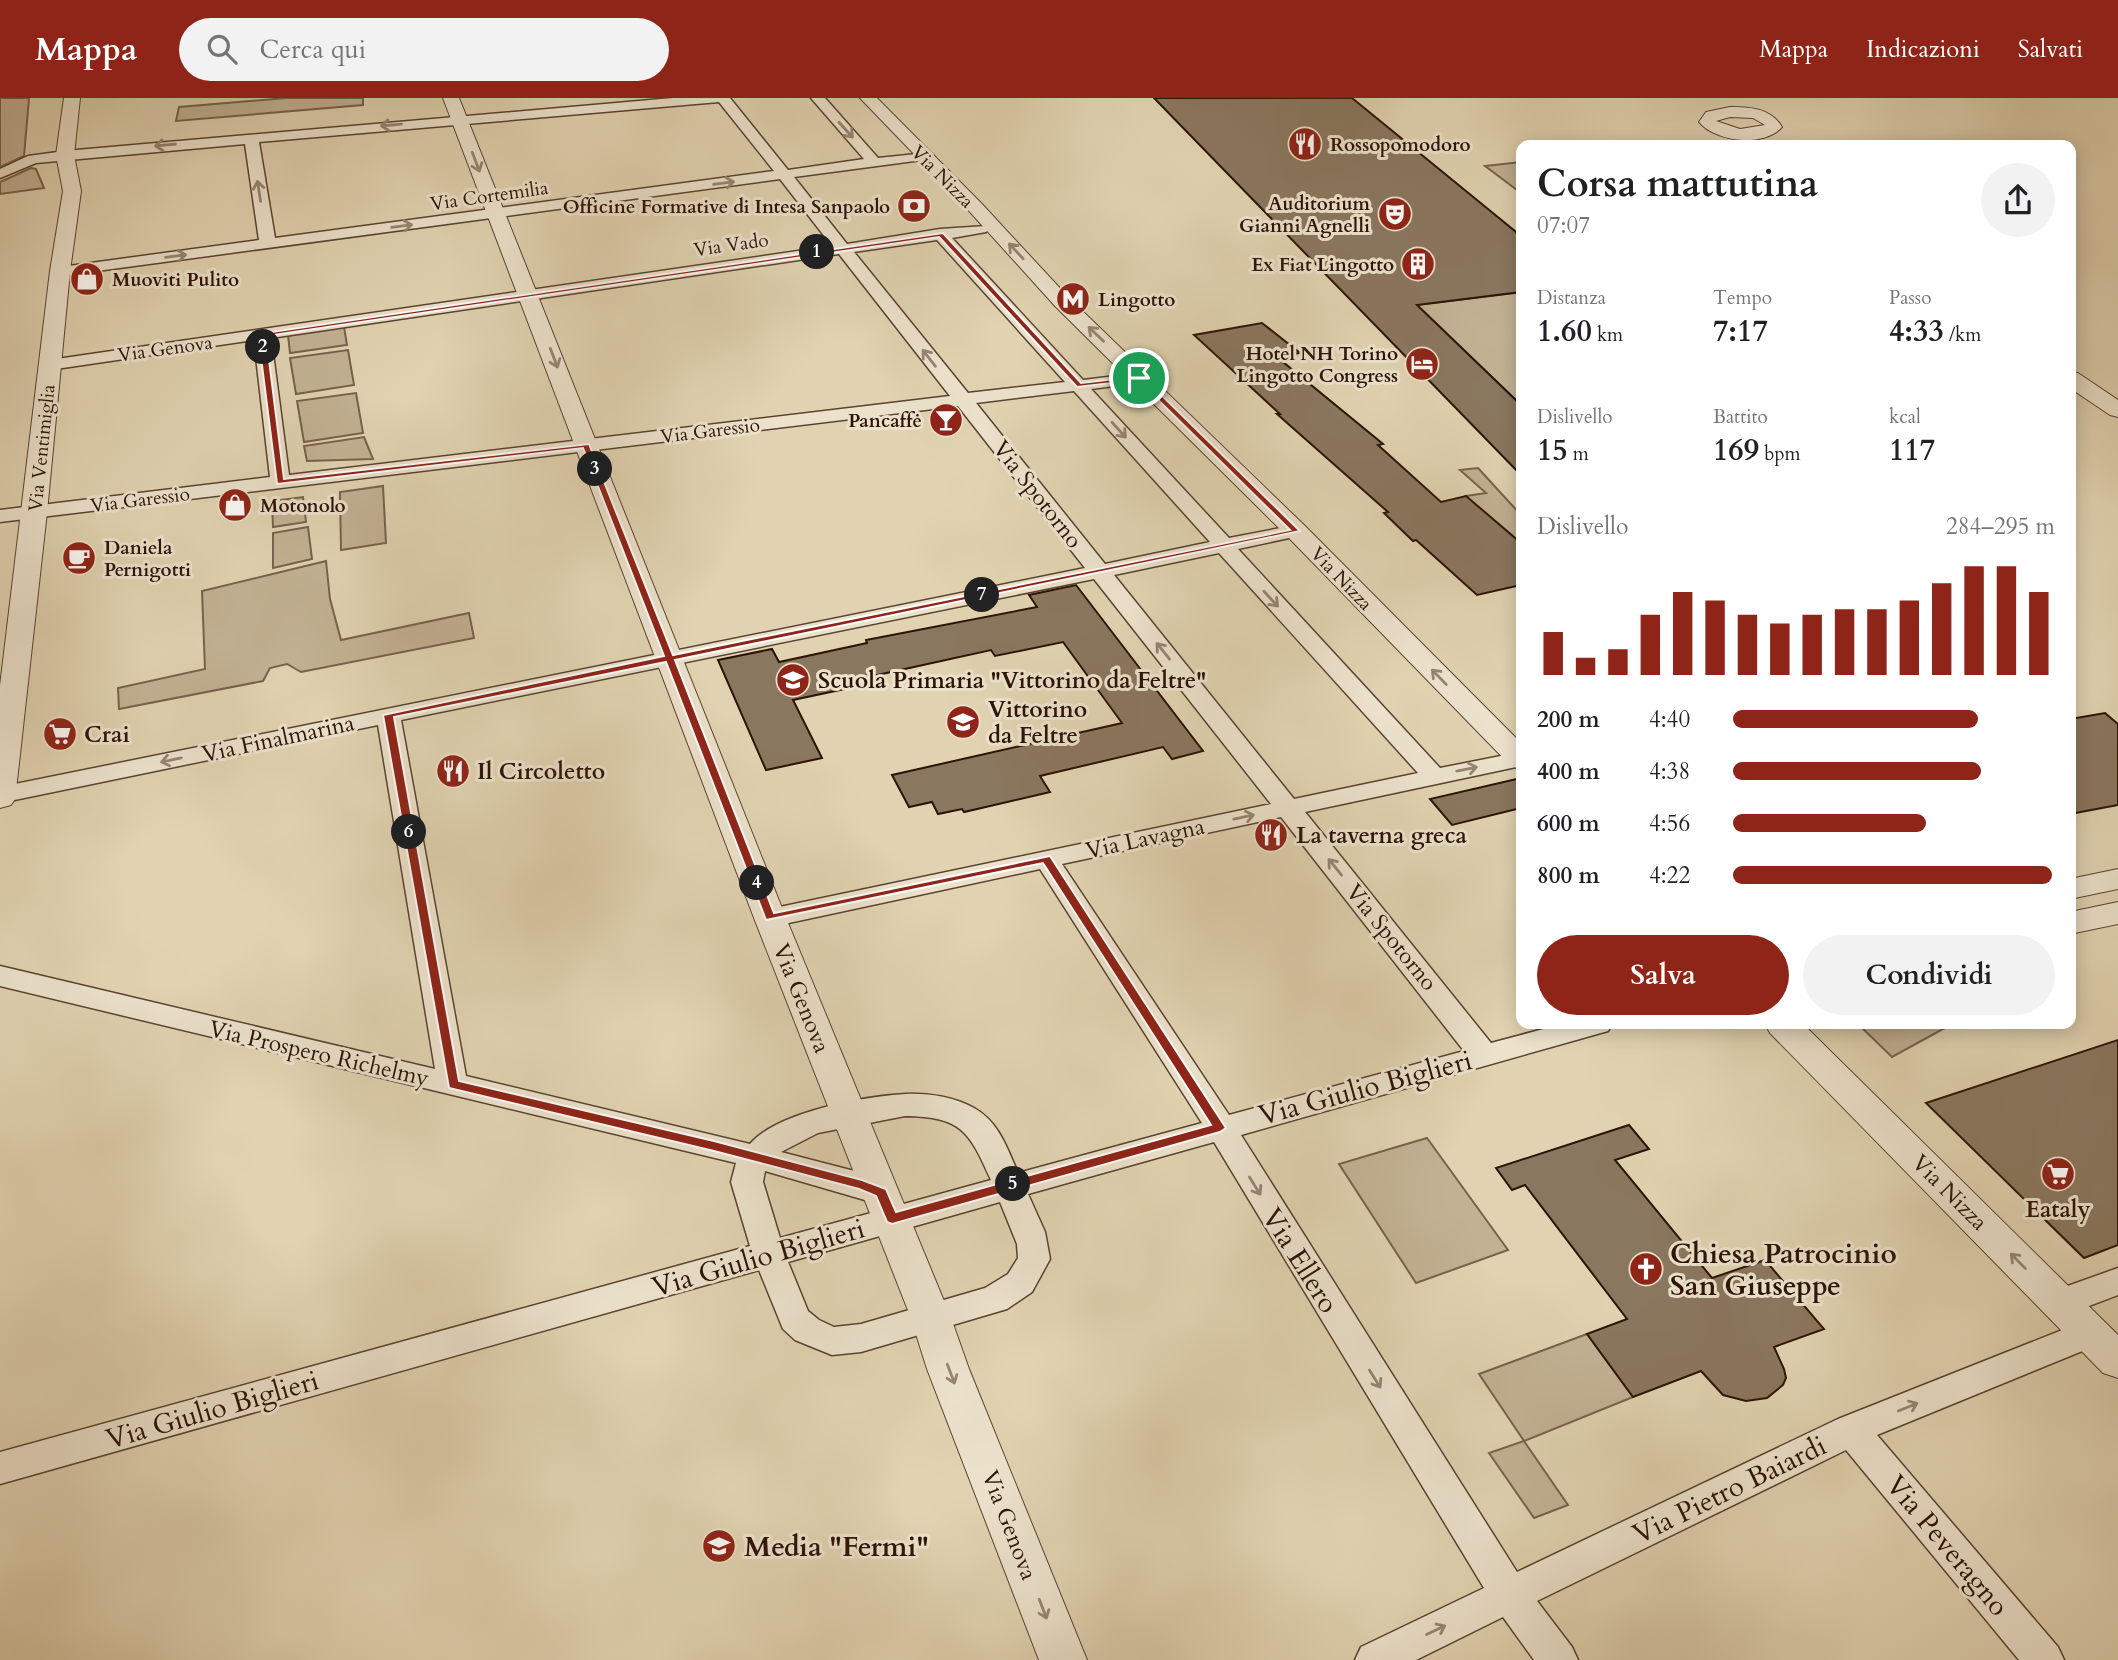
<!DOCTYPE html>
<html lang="it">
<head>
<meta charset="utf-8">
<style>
  :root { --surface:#fff; --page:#f2f2f2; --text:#202124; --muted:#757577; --accent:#8f2418 }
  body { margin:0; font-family:Cardo,serif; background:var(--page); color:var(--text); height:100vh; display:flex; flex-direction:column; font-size:26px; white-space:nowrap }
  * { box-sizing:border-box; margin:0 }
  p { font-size:23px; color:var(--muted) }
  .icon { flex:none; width:38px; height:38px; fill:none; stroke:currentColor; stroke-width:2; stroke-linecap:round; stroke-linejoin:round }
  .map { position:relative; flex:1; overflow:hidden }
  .sheet { position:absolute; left:1516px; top:42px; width:560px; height:889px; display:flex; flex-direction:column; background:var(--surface); border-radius:14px; box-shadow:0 4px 18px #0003 }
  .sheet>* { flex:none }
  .pin { position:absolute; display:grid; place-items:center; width:60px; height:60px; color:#fff; margin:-30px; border:4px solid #fff; border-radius:50%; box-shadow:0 2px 7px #0007 }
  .km { position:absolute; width:35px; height:35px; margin:-18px; border-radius:50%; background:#222; color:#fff; font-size:19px; line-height:35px; text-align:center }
  .round { display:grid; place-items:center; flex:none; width:74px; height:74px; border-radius:37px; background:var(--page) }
  .overview { display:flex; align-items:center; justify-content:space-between; height:119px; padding:0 21px }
  h1 { font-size:38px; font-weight:700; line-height:52px }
  .figures { display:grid; grid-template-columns:repeat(3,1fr); gap:10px; height:119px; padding:7px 21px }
  .figures div { display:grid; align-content:center }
  .figures b { font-size:30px; font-weight:700 }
  .figures small { font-size:19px; font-weight:400 }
  .figures p { font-size:19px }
  .chart { height:196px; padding:14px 21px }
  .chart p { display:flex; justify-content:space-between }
  .chart svg { width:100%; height:126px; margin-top:7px; stroke:var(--accent); stroke-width:6 }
  .button { display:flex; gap:14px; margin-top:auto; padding:14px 21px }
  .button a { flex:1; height:80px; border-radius:42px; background:var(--accent); color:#fff; font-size:28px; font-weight:700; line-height:80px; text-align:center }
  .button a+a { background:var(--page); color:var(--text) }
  ul { padding:0 21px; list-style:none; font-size:23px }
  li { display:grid; grid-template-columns:112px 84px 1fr; align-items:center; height:52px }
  li i { height:18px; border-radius:9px; background:var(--accent) }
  header { display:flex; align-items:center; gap:42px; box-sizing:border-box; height:98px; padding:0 35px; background:var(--accent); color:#fff }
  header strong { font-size:33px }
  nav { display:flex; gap:38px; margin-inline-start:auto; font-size:24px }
  .search { width:490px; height:63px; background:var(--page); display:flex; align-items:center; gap:18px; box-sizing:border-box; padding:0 24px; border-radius:38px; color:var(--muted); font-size:26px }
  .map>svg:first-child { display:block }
  .green { fill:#c2b294; stroke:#77624d; stroke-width:2 }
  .building { fill:#8a775f; stroke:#2c1306; stroke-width:2 }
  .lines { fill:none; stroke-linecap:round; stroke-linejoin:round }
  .minor-casing { stroke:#594331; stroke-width:3 }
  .tertiary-casing { stroke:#594331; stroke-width:2 }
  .minor { fill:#ece2cc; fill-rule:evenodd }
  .tertiary { fill:#ece2cc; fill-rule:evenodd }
  .oneway { stroke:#968573 }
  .route { fill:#8f2418; stroke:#fff; stroke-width:2; fill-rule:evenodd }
  .labels { text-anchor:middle; stroke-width:6; stroke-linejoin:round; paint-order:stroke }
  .far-poi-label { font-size:19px; font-weight:bold; fill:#2c1306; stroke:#ece2cc; text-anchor:start }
  .far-street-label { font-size:19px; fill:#2c1306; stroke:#ece2cc }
  .street-label { font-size:23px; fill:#2c1306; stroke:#ece2cc }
  .poi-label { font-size:23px; font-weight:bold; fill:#2c1306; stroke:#ece2cc; text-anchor:start }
  .near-street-label { font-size:28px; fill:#2c1306; stroke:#ece2cc }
  .near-poi-label { font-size:28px; font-weight:bold; fill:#2c1306; stroke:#ece2cc; text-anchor:start }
</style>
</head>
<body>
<header>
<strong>Mappa</strong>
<div class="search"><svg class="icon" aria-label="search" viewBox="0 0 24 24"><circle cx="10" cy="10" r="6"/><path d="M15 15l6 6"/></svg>Cerca qui</div>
<nav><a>Mappa</a><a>Indicazioni</a><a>Salvati</a></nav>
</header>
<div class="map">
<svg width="2118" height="1562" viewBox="0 0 2118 1562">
  <rect width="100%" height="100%" fill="#e1d3b1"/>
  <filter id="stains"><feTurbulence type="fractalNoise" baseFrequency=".00286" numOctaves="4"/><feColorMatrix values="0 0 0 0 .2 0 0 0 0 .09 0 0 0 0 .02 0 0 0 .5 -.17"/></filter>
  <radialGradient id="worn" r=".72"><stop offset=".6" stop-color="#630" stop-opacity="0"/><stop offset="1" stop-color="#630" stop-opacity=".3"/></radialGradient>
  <!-- green -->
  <path class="green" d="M0,0H29L24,58L0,69Z
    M286,0H363V7L176,23L179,9Z
    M1521,64V95L1485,68Z
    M31,70L36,71L44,90L0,96V84Z
    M1521,194V307L1417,207Z
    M344,229L347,247L290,255L288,237Z
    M348,252L354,287L296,296L290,260Z
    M356,295L363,335L304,344L297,303Z
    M364,339L373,361L307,363L304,348Z
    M1478,370L1521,417V450L1466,398L1486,395L1460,372Z
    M383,388L386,445L341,452L340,394Z
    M303,399L306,424L273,429L272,403Z
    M308,429L312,461L273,470V435Z
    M326,463L330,501L341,542L469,515L474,540L301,574L287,566L270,570L263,583L119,611L118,590L205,571L202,493Z
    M1858,926H1952L1892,959Z
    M1427,1040L1508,1152L1416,1185L1339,1066Z
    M1587,1236L1633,1299L1524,1343L1568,1407L1534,1420L1489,1355L1524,1343L1479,1276Z"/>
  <!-- building -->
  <path class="building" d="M1154,0H1352L1521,138V194L1417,207L1521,307V377Z
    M1262,225L1300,255L1277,259L1383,346L1378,347L1441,404L1466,398L1521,445V487L1477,497L1416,442L1413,443L1384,415L1388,414L1277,316H1280L1194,237Z
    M1076,487L1203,653L1172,661L1163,649L1040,678L1050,694L964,714L962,711L938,716L932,704L909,709L892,677L1122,625L1063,544L995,558L991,552L864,580L868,586L793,602L822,660L766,672L718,562L772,551L779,564L867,545L866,542L1037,509L1029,497Z
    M2105,615L2118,626V707L2070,716V621Z
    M1521,680V710L1452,727L1430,701Z
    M2118,942V1147L2084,1160L1926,1005Z
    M1629,1027L1649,1051L1615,1062L1712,1180L1765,1162L1824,1231L1774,1249L1784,1271L1786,1280L1783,1287L1767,1300L1746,1303L1723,1297L1701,1273L1633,1299L1587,1236L1627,1221L1525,1087L1512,1092L1496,1070Z"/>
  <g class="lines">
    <!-- minor casing -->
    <g class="minor-casing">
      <path id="minor" d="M673,0H730L788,72L864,61L811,0H825L878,60L927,55L929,58L922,62L794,79L847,146L940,131L986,128L989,131L986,134L952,140L1083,282L1140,275L1146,276L1149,280L1146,284L1091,291L1229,440L1296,427L1303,429L1306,433L1303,437L1238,451L1440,670L1521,654V668L1305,714L1491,945L1562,926H1612L1608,933L1241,1037L1517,1474L1838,1321L2090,1221L2102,1225L2107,1235L2102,1245L1877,1337L2058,1549L2064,1562H2019L1846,1352L1537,1503L1572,1549L1578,1562H1534L1503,1519L1416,1562H1355L1361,1549L1484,1490L1214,1044L1028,1096L1045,1134L1050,1161L1032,1194L1007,1211L861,1254L832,1257L795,1242L783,1231L759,1172L0,1386V1354L750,1148L731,1084L736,1065L0,888V868L435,971L378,627L0,705V689L1085,470L958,308L0,424V412L270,379L254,242L49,272L43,271L40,267L43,263L832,148L780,81L60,178L54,176L52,173L54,170L259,142L245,46L36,65L0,80V71L28,58L65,53ZM719,4L774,73L275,140L259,44ZM937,142L1065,284L968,295L854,154ZM839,156L950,298L289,377L271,240ZM1074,293L1210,444L1105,466L976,305ZM1219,455L1418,675L1294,701L1114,477ZM1094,481L1271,706L770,811L760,814L757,820L760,826L770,829L1040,771L1202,1025L1018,1075C1007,1050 999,1024 974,1010C954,999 928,995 906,996C865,998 777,1014 750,1046L466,978L401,622ZM1281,719L1464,953L1229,1017L1062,766ZM905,1018C962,1019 969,1033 991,1082L780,1140L763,1084L765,1073L882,1107L893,1104L898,1095L893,1086L862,1075L781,1054L818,1035ZM1000,1104L1017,1146L1018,1160L1008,1176L985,1190L861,1226L834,1229L819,1222L808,1213L788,1164Z
        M2118,1170V1197L2060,1219L2048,1215L2043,1205L2048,1195Z"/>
    </g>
    <!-- tertiary casing -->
    <g class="tertiary-casing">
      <path id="tertiary" d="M64,0H80L74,57L81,93L70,173L47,414L15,701L11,707L0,710V588L50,173L63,93L56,57Z
        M443,0H459L786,820L951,1220L969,1271L1087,1562H1039L927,1271L911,1220L754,820Z
        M860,0H877L982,106L1069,200L1305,428L1521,645V671L1511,668L1287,438L1055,208L970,114Z
        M1730,9C1750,9 1771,10 1782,29C1764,50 1716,44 1699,24L1706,14ZM1730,19L1753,20L1765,27L1740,31L1716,23Z
        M2070,274L2078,275L2118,302V319L2110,317L2070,290Z
        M2118,771V791L2070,801V781Z
        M2118,804V826L2070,836V814Z
        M1765,926H1803L2118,1237V1280L2103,1275L1770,935Z"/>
    </g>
    <!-- minor -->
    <use href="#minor" class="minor"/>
    <!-- tertiary -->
    <use href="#tertiary" class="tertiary"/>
  </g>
  <!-- one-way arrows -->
  <defs><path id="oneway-shaft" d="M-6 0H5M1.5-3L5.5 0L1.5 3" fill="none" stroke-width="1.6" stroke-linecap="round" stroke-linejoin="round" transform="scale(1.75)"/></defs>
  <g class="oneway">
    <use href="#oneway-shaft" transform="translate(391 27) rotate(175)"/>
    <use href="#oneway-shaft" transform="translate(846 32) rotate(48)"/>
    <use href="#oneway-shaft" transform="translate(165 47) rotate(175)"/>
    <use href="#oneway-shaft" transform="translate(476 64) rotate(69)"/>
    <use href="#oneway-shaft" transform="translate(724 85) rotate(-8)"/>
    <use href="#oneway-shaft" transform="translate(259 93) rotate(-99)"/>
    <use href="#oneway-shaft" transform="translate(402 128) rotate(-8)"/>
    <use href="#oneway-shaft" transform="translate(1016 153) rotate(-133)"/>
    <use href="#oneway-shaft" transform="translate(176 158) rotate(-8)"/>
    <use href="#oneway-shaft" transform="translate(1096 236) rotate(-136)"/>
    <use href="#oneway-shaft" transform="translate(554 260) rotate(69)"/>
    <use href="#oneway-shaft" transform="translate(929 260) rotate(-128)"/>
    <use href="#oneway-shaft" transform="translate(1119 332) rotate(48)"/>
    <use href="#oneway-shaft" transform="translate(1271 501) rotate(47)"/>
    <use href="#oneway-shaft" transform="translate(1163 553) rotate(-129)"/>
    <use href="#oneway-shaft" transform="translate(1439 579) rotate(-134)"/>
    <use href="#oneway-shaft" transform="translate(171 662) rotate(168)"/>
    <use href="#oneway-shaft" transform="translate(1467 671) rotate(-11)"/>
    <use href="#oneway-shaft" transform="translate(1244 719) rotate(-12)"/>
    <use href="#oneway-shaft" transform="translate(1335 769) rotate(-129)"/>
    <use href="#oneway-shaft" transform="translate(1255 1088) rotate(58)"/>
    <use href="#oneway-shaft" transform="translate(2018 1163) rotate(-135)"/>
    <use href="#oneway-shaft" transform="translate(951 1276) rotate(69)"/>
    <use href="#oneway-shaft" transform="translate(1375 1281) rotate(58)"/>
    <use href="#oneway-shaft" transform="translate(1908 1309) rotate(-22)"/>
    <use href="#oneway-shaft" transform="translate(1043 1511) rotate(69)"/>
    <use href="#oneway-shaft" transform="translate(1436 1532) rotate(-26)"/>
  </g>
  <!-- route -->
  <path class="route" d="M943,135L1081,285L1142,278L1300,433L675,562L774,815L1050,758L1226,1030L1220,1034L892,1126L887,1124L876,1098L859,1091L714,1053L449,990L383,617L664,558L583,350L277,386L258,236ZM939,139L1077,289L1138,282L1290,432L673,557L589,346L284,381L266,238ZM666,564L766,822L1043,765L1211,1027L896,1114L886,1091L862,1082L714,1043L459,983L394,619Z"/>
  <!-- icons -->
  <defs>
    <g id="restaurant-disc" transform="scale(1.75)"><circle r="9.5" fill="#8f2418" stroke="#ece2cc"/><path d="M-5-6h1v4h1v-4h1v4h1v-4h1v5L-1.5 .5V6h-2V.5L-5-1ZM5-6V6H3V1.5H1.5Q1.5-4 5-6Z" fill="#fff"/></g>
    <g id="bank-disc" transform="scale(1.75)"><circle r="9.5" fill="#8f2418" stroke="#ece2cc"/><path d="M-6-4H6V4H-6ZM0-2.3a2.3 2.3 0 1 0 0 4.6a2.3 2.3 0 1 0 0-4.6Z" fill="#fff"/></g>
    <g id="theatre-disc" transform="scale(1.75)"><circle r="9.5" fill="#8f2418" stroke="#ece2cc"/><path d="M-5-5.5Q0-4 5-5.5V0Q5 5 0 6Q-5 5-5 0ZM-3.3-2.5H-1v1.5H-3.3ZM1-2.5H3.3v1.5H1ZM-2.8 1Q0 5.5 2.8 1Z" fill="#fff"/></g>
    <g id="building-disc" transform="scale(1.75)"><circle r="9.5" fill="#8f2418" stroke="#ece2cc"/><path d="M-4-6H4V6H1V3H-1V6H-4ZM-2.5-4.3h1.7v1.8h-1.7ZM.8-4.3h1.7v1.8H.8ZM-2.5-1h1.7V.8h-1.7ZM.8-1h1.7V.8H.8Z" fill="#fff"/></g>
    <g id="shop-disc" transform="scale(1.75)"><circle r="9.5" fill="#8f2418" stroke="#ece2cc"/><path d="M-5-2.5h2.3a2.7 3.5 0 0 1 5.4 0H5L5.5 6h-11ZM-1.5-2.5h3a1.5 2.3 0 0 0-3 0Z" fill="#fff"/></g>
    <g id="metro-disc" transform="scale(1.75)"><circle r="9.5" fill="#8f2418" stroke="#ece2cc"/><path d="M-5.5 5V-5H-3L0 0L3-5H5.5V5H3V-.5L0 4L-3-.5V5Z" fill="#fff"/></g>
    <g id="hotel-disc" transform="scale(1.75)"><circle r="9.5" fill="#8f2418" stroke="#ece2cc"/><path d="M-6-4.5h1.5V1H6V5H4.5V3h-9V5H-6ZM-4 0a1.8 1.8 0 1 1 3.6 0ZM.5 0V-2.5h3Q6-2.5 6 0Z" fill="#fff"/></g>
    <g id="bar-disc" transform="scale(1.75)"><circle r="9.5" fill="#8f2418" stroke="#ece2cc"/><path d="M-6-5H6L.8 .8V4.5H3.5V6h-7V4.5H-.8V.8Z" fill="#fff"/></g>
    <g id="cafe-disc" transform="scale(1.75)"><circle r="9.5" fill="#8f2418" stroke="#ece2cc"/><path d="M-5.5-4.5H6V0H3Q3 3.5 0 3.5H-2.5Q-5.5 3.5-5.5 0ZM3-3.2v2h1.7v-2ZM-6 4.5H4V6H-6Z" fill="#fff"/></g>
    <g id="school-disc" transform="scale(1.75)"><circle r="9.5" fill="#8f2418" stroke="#ece2cc"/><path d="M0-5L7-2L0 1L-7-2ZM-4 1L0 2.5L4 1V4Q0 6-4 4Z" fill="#fff"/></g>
    <g id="supermarket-disc" transform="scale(1.75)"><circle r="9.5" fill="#8f2418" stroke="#ece2cc"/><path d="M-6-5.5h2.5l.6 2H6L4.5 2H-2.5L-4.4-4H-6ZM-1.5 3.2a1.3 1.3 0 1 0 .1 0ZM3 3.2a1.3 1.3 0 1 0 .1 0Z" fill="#fff"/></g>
    <g id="church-disc" transform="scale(1.75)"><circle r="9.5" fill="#8f2418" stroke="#ece2cc"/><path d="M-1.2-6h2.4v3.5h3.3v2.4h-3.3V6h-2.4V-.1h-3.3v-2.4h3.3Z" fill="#fff"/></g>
  </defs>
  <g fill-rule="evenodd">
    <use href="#restaurant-disc" x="1305" y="46"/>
    <use href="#bank-disc" x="914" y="108"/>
    <use href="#theatre-disc" x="1395" y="116"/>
    <use href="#building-disc" x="1418" y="166"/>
    <use href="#shop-disc" x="87" y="181"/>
    <use href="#metro-disc" x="1073" y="201"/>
    <use href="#hotel-disc" x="1422" y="266"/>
    <use href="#bar-disc" x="946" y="322"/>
    <use href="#shop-disc" x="235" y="407"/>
    <use href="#cafe-disc" x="79" y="460"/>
    <use href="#school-disc" x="793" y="582"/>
    <use href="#school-disc" x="963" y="624"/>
    <use href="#supermarket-disc" x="60" y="636"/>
    <use href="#restaurant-disc" x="453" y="673"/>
    <use href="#restaurant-disc" x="1271" y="737"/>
    <use href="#supermarket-disc" x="2058" y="1076"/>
    <use href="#church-disc" x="1646" y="1171"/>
    <use href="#school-disc" x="719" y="1448"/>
  </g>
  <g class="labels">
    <!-- far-poi labels -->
    <g class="far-poi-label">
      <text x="1330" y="53">Rossopomodoro</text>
      <text x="1370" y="112" text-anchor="end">Auditorium<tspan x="1370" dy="22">Gianni Agnelli</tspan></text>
      <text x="890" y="115" text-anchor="end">Officine Formative di Intesa Sanpaolo</text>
      <text x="1394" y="173" text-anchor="end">Ex Fiat Lingotto</text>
      <text x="112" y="188">Muoviti Pulito</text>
      <text x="1098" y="208">Lingotto</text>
      <text x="1398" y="262" text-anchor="end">Hotel NH Torino<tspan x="1398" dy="22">Lingotto Congress</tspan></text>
      <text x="922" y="329" text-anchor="end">Pancaffė</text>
      <text x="260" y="414">Motonolo</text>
      <text x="104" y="456">Daniela<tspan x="104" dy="22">Pernigotti</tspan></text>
    </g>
    <!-- far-street labels -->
    <g class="far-street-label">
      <text transform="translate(943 78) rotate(45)" y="7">Via Nizza</text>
      <text transform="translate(489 97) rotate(-8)" y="7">Via Cortemilia</text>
      <text transform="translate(731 146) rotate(-8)" y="7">Via Vado</text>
      <text transform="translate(165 250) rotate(-8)" y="7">Via Genova</text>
      <text transform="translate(710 332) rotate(-7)" y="7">Via Garessio</text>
      <text transform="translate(41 350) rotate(-84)" y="7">Via Ventimiglia</text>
      <text transform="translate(140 401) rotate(-7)" y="7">Via Garessio</text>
      <text transform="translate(1342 480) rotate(46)" y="7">Via Nizza</text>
    </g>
    <!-- street labels -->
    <g class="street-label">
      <text transform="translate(1038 396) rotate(52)" y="8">Via Spotorno</text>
      <text transform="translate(278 640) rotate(-12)" y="8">Via Finalmarina</text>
      <text transform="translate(1145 740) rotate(-12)" y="8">Via Lavagna</text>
      <text transform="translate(1392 839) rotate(51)" y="8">Via Spotorno</text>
      <text transform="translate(802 900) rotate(68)" y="8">Via Genova</text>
      <text transform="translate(319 955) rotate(13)" y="8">Via Prospero Richelmy</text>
      <text transform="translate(1950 1094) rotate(45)" y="8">Via Nizza</text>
      <text transform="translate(1010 1427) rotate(69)" y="8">Via Genova</text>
    </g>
    <!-- poi labels -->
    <g class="poi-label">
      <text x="818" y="590">Scuola Primaria "Vittorino da Feltre"</text>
      <text x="988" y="619">Vittorino<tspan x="988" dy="26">da Feltre</tspan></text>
      <text x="84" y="644">Crai</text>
      <text x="477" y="681">Il Circoletto</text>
      <text x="1296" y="745">La taverna greca</text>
      <text x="2058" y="1119" text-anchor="middle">Eataly</text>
    </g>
    <!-- near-street labels -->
    <g class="near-street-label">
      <text transform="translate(1365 989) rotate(-15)" y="10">Via Giulio Biglieri</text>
      <text transform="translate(758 1159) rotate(-16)" y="10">Via Giulio Biglieri</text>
      <text transform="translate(1301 1162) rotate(58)" y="10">Via Ellero</text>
      <text transform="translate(212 1311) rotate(-16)" y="10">Via Giulio Biglieri</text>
      <text transform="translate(1729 1391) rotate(-26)" y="10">Via Pietro Baiardi</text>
      <text transform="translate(1948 1447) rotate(50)" y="10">Via Peveragno</text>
    </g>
    <!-- near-poi labels -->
    <g class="near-poi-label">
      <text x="1670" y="1165">Chiesa Patrocinio<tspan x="1670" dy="32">San Giuseppe</tspan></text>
      <text x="744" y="1458">Media "Fermi"</text>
    </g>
  </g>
  <rect width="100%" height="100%" filter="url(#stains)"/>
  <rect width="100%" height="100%" fill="url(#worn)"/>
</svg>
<div class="pin" style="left:1139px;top:280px;background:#1e9e55"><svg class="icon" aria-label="arrive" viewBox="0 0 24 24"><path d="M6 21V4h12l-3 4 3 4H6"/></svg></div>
<b class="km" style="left:817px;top:154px">1</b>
<b class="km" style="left:263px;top:249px">2</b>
<b class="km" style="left:595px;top:371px">3</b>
<b class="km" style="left:757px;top:785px">4</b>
<b class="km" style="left:1013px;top:1086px">5</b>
<b class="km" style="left:409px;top:734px">6</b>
<b class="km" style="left:982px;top:497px">7</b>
<section class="sheet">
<div class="overview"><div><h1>Corsa mattutina</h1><p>07:07</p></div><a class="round"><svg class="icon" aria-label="share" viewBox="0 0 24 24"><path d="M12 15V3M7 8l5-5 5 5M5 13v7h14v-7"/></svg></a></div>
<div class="figures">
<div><p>Distanza</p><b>1.60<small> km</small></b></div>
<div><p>Tempo</p><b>7:17</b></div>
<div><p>Passo</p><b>4:33<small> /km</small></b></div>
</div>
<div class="figures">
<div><p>Dislivello</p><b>15<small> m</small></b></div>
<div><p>Battito</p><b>169<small> bpm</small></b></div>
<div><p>kcal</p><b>117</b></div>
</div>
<div class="chart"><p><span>Dislivello</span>284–295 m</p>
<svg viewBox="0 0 160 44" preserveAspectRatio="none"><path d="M5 44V29M15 44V38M25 44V35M35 44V23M45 44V15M55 44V18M65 44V23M75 44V26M85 44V23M95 44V21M105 44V21M115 44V18M125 44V12M135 44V6M145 44V6M155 44V15"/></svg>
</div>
<ul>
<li><b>200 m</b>4:40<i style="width:76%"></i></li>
<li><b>400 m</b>4:38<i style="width:77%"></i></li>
<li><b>600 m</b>4:56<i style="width:60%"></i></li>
<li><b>800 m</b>4:22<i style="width:99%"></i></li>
</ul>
<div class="button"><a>Salva</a><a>Condividi</a></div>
</section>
</div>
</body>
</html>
